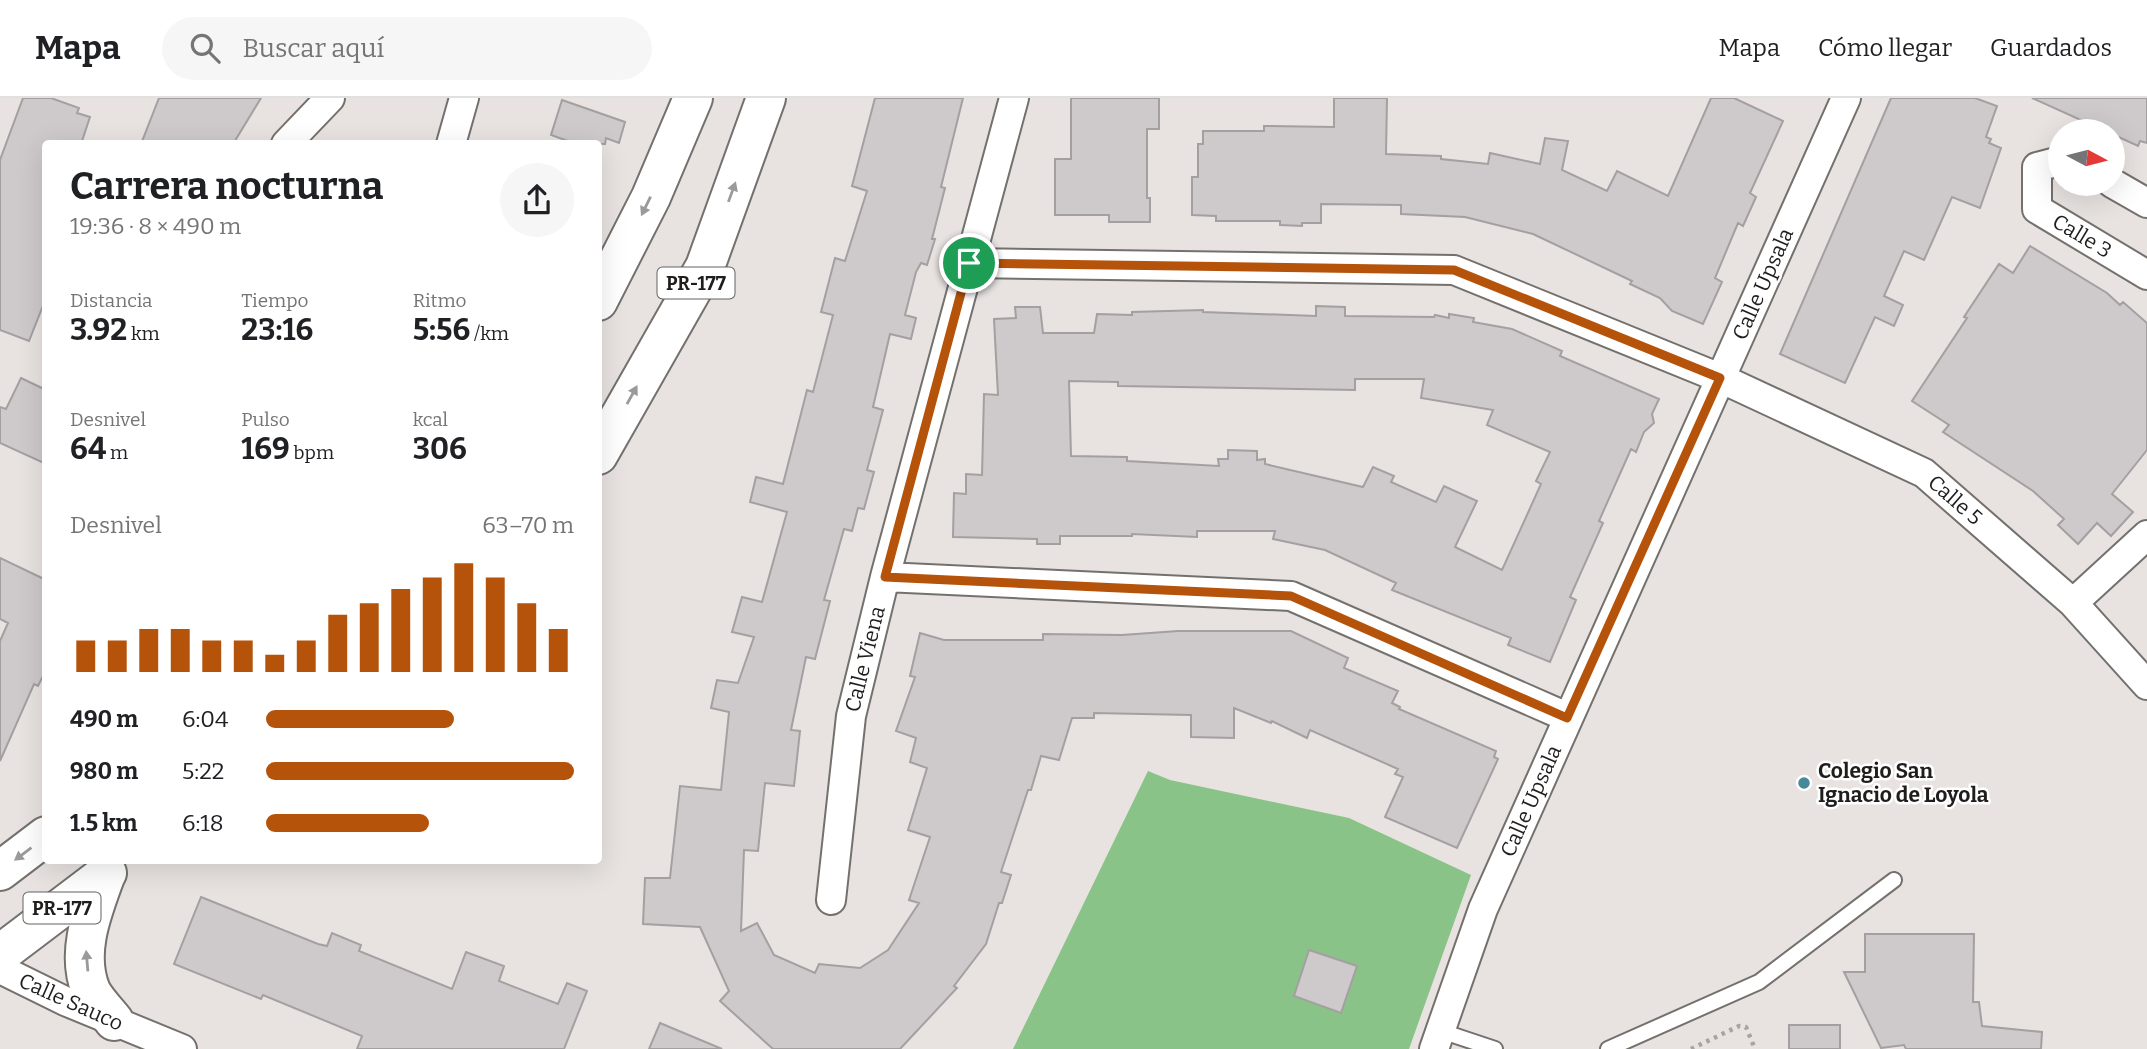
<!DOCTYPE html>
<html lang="es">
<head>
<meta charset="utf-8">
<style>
  :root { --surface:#fff; --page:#f6f6f6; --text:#202124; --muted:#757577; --line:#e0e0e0; --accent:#b45309 }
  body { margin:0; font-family:Bitter,serif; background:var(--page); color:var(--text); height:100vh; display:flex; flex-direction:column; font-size:26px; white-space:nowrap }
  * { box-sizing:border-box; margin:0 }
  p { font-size:23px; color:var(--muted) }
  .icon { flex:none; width:38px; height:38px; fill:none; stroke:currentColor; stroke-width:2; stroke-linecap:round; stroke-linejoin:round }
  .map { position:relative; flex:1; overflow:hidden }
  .side { position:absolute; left:42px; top:42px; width:560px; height:724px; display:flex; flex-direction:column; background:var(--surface); border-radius:7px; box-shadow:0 7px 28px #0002 }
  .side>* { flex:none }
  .needle { width:46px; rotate:97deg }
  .buttons { position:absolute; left:2048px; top:21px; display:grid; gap:14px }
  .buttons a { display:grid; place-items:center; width:77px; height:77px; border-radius:50%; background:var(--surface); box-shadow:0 7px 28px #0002; font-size:35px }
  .pin { position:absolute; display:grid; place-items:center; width:60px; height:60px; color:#fff; margin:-30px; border:4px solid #fff; border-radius:50%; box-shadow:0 2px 7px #0007 }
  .round { display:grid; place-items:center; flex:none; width:74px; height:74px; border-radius:37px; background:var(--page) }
  .head { display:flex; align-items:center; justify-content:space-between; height:119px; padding:0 28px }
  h1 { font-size:38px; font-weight:700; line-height:52px }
  .stats { display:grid; grid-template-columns:repeat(3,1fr); gap:10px; height:119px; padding:7px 28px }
  .stats div { display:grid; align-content:center }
  .stats b { font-size:30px; font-weight:700 }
  .stats small { font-size:19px; font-weight:400 }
  .stats p { font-size:19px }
  .chart { height:196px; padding:14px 28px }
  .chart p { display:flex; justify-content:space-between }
  .chart svg { width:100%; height:126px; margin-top:7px; stroke:var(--accent); stroke-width:6 }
  ul { padding:0 28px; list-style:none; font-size:23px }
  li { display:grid; grid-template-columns:112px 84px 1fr; align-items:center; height:52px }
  li i { height:18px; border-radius:9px; background:var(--accent) }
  header { display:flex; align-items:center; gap:42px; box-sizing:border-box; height:98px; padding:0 35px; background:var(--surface); border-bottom:2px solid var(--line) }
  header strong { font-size:33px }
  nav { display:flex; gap:38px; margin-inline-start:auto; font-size:24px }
  .search { width:490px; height:63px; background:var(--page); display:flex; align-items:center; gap:18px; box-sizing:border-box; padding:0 24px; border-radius:38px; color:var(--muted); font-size:26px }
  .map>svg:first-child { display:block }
  .park { fill:#89c388; fill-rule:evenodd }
  .building { fill:#cec9cb; stroke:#a49fa1; stroke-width:2; fill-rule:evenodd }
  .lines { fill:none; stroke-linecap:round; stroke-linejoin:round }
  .service-casing { stroke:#74716d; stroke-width:18 }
  .minor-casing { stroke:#74716d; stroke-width:32 }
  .primary-casing { stroke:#74716d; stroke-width:42 }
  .path { stroke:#a7a3a1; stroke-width:4.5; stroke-dasharray:3.5 5; stroke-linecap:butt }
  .service { stroke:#fff; stroke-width:14 }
  .minor { stroke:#fff; stroke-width:28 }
  .primary { stroke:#fff; stroke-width:38 }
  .oneway { fill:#9b9a99 }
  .route-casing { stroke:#fff; stroke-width:14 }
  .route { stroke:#b45309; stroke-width:9 }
  .poi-dot { fill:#47899a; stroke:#fff; stroke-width:2.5 }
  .labels { text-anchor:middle; stroke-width:5; stroke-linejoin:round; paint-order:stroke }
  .shield { fill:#fff; stroke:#636261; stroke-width:2 }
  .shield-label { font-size:19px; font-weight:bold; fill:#201e1d }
  .street-label { font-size:21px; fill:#201e1d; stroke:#fff }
  .poi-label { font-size:21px; font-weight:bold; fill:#201e1d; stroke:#fff; text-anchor:start }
</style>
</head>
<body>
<header>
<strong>Mapa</strong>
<div class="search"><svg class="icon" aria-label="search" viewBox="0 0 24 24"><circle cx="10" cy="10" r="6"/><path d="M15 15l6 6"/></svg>Buscar aquí</div>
<nav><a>Mapa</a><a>Cómo llegar</a><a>Guardados</a></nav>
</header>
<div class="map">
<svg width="2147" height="951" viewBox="0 0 2147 951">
  <rect width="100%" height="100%" fill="#e8e3e0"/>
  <!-- park -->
  <path class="park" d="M1148,673L1170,682L1349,720L1471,777L1409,951H1013ZM1310,853L1340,915L1294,898Z"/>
  <!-- building -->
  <path class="building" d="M23,0H51L79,10L77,15L90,19L81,46H46V200L29,243L0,232V62Z
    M159,0H261L233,46H141Z
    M875,0H963L941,89L945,90L932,141H935L927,167L921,165L916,174L905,217L916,220L911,241L890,236L873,309L883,312L867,372L874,374L864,411L858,410L852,433L844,431L824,502L830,503L815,561L806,559L791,632L800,633L794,688L765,685L758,753L744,752L741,833L757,825L774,857L815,875L819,866L860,870L888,852L919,805L909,802L930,739L908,732L927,670L910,664L916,640L896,633L915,579L910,578L920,535L944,542H1043V536L1122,537L1178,533H1291L1348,560L1344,570L1398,593L1392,605L1400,609L1399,611L1496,653L1494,659L1498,661L1457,750L1385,719L1403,679L1395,676L1398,671L1310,632L1307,640L1272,623L1271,625L1234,610V640L1191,639V617L1094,615V620H1072L1059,662L1041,658L1031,692H1028L1001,774L1011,777L1002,805H999L986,846L954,888L957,890L900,951H773L720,903L729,893L700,829L643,826L645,780H670L680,688L721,692L729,614L711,610L717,582L738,585L754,539L732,534L742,499L762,504L787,414L750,404L756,379L783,386L807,292L813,294L833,217L821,214L835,160L845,163L867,93L852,88Z
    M1071,0H1159V31H1147V100H1150V124H1109V117H1055V61H1071Z
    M1334,0H1387L1386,56L1441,58V61L1488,66L1490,55L1540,66L1545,40L1568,43L1562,72L1607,93L1617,73L1668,98L1711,0H1734L1783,23L1750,95L1756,99L1743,128L1738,125L1715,180L1722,184L1703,226L1672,213L1660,200L1630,186L1632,183L1533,136L1465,119L1401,116V107L1321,106V125H1302V128L1280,127V123H1216V118L1192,117V79H1198V46H1203V33H1264V28L1334,29Z
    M1891,0H1975L1997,8L1986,39L1991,41L1989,45L2001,50L1980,110L1952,99L1924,162L1904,153L1884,198L1903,207L1894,228L1875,219L1845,285L1780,256Z
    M2032,0H2147V45L2140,43L2138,48L2112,36V33H2105Z
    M562,2L625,24L619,45L606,40L605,46H576L551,37Z
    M2030,148L2107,195L2120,207L2123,204L2147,225V352L2112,396L2133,414L2111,438L2097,425L2078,446L2058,427L2064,421L2033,393L1943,334L1949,327L1912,303L1967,220L1964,219L1999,166L2013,175Z
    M1316,208L1345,209V218L1434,219L1435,217L1449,220V216L1474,220L1473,224L1512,231L1562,253L1560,258L1659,301L1652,316L1654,325L1644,334L1636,354L1631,351L1599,423L1603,425L1570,499L1576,502L1550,564L1508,547L1511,540L1392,492L1396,485L1325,452L1273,441L1275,433H1197V439L1132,436V438H1060V446H1037V441L953,439L954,395L966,396V376L982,377L984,296L998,297L994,221L1016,220L1015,209H1040L1043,235H1094L1097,216L1132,217V214L1203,212V214L1316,218ZM1355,281H1424L1421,300L1493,312L1487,327L1550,354L1536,383L1541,386L1502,472L1455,449L1477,403L1444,388L1436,404L1391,384L1394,378L1373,369L1363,389L1265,366V361L1257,362V353L1228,352V361H1218L1219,368L1127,363V359L1071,358L1069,283L1118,284V288L1355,292Z
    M21,280L46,292V366L0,345V309L6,311Z
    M0,460L46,482V572L38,588L34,586L0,663V543L8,525L0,521Z
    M201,799L318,846L327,848L332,835L361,847L359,853L452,891L466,854L504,868L499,883L558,906L567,885L587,893L564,951H357L362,938L263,897L261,901L174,866Z
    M1865,836H1974L1973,904H1979L1982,928L2042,934L2041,951H1906L1904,947L1881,950L1844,874H1865Z
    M1309,852L1357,868L1341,915L1294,898Z
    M660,925L722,951H649Z
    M1789,927H1840V951H1789Z"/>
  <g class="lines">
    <!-- service casing -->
    <g class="service-casing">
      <path id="service" d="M1441,933L1495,951
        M1608,951L1759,884L1894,782"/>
    </g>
    <!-- minor casing -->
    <g class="minor-casing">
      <path id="minor" d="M286,46L330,0
        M451,46L464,0
        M2060,63L2037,69V111L2147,177
        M2112,85L2147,105
        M969,165L1454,172L1720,280L1924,375L2073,505L2147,587
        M885,479L1291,498L1567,619
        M2073,505L2147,437
        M831,802L851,618L885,479L1014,0
        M0,871L65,903L182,951
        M1434,951L1483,811L1846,0"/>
    </g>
    <!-- primary casing -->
    <g class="primary-casing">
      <path id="primary" d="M598,203L651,99L693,0
        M598,357L705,169L766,0
        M0,773L46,738
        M106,776C93,812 75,854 91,893C96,903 107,914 114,923
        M0,856L107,775"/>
    </g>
    <!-- path -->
    <path class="path" d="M1691,951L1739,928L1746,929L1755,951"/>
    <!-- service -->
    <use href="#service" class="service"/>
    <!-- minor -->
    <use href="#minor" class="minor"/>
    <!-- primary -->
    <use href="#primary" class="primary"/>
  </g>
  <!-- one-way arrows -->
  <defs><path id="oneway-solid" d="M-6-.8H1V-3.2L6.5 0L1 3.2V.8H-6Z" transform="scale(1.75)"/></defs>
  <g class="oneway">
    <use href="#oneway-solid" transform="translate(732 94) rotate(-70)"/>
    <use href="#oneway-solid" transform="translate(646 108) rotate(116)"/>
    <use href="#oneway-solid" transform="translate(632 297) rotate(-61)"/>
    <use href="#oneway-solid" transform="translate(23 756) rotate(143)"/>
    <use href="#oneway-solid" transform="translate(87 863) rotate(-95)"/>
  </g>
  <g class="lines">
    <!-- route casing -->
    <g class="route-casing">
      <path id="route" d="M969,165L1454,172L1720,280L1567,620L1291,498L885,479Z"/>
    </g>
    <!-- route -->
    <use href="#route" class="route"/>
  </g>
  <!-- markers -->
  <circle class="poi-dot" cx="1804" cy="685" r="7"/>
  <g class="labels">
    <!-- shield labels -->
    <g class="shield">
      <rect x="657.5" y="169.5" width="77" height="31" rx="5"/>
      <rect x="23.5" y="794.5" width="77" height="31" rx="5"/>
    </g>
    <g class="shield-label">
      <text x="696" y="192">PR-177</text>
      <text x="62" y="817">PR-177</text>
    </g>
    <!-- street labels -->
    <g class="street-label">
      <text transform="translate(2082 138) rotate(31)" y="7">Calle 3</text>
      <text transform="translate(1763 186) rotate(-66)" y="7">Calle Upsala</text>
      <text transform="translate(1955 402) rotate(41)" y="7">Calle 5</text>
      <text transform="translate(865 561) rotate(-76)" y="7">Calle Viena</text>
      <text transform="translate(1531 703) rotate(-66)" y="7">Calle Upsala</text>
      <text transform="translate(71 904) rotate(24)" y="7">Calle Sauco</text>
    </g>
    <!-- poi labels -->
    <g class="poi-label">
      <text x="1818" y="680">Colegio San<tspan x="1818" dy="24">Ignacio de Loyola</tspan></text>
    </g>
  </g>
</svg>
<div class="buttons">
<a><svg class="needle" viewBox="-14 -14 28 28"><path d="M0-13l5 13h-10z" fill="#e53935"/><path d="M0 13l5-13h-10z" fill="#757577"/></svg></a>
</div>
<div class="pin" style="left:969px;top:165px;background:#1e9e55"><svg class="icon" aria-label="arrive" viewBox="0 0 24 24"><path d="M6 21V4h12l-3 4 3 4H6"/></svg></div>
<section class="side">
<div class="head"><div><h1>Carrera nocturna</h1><p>19:36 · 8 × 490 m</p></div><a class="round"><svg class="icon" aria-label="share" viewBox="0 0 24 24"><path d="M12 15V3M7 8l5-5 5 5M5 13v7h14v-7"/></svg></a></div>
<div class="stats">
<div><p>Distancia</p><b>3.92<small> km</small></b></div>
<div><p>Tiempo</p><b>23:16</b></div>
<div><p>Ritmo</p><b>5:56<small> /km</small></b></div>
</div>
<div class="stats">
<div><p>Desnivel</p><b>64<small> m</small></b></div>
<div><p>Pulso</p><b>169<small> bpm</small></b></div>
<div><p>kcal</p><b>306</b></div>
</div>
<div class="chart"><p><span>Desnivel</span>63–70 m</p>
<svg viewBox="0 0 160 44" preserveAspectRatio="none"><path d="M5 44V33M15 44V33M25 44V29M35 44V29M45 44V33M55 44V33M65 44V38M75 44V33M85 44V24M95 44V20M105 44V15M115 44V11M125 44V6M135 44V11M145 44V20M155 44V29"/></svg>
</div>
<ul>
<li><b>490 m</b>6:04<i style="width:61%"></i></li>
<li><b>980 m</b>5:22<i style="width:100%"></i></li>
<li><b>1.5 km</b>6:18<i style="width:53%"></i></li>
</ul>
</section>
</div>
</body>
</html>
